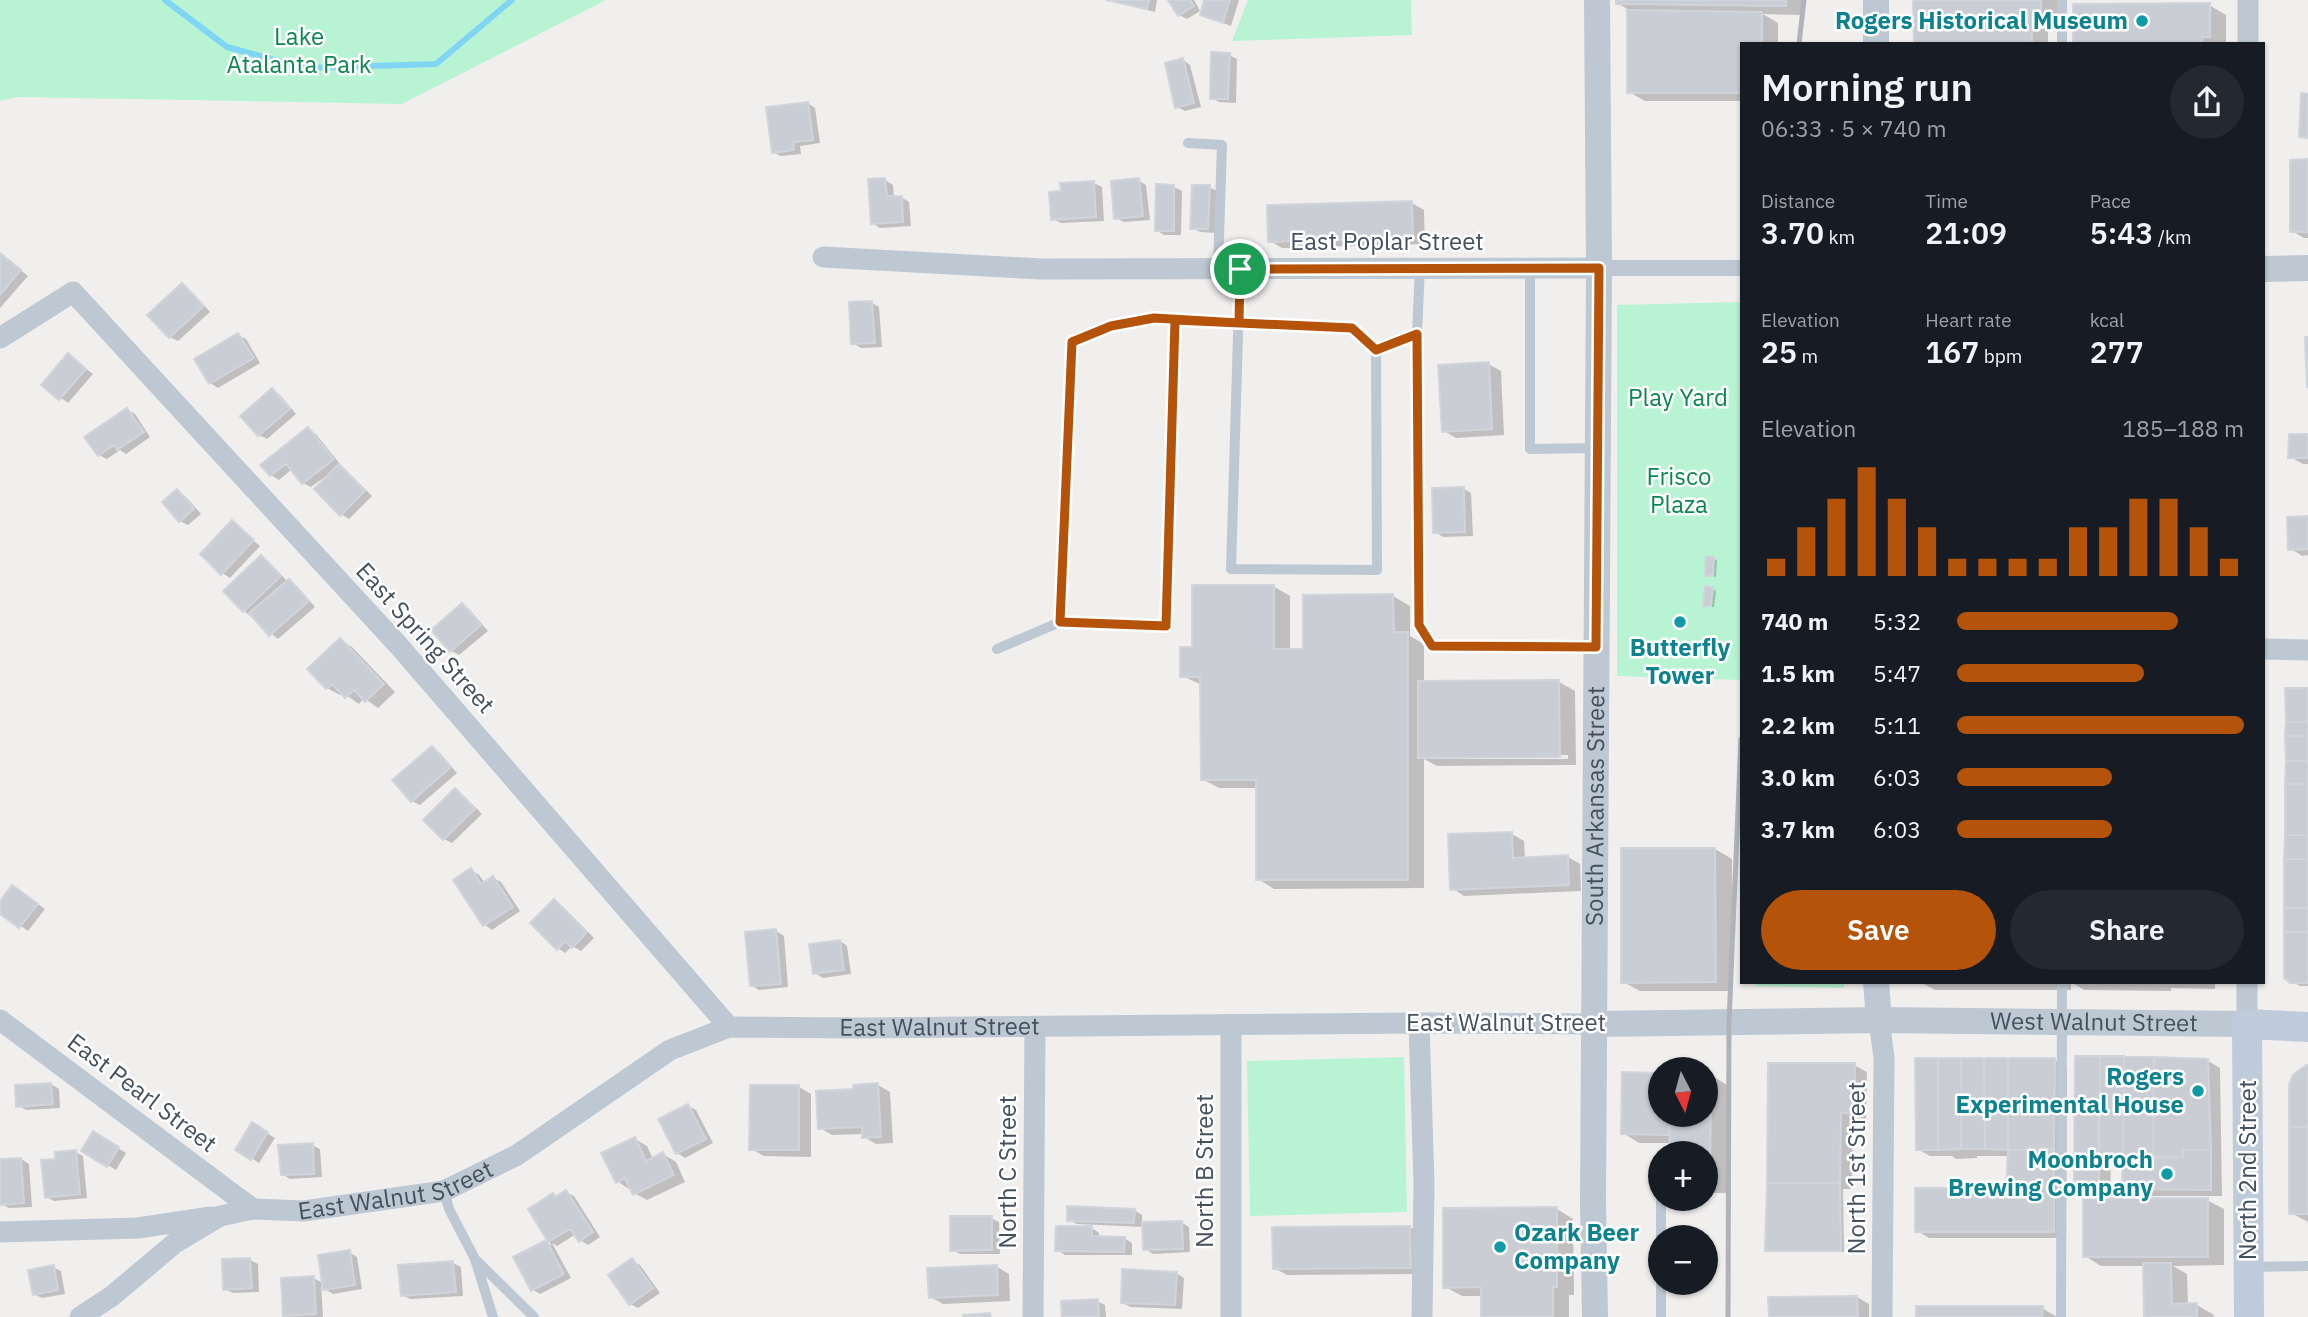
<!DOCTYPE html>
<html lang="en">
<head>
<meta charset="utf-8">
<style>
  :root { --surface:#171b24; --page:#242831; --text:#f1f3f6; --muted:#9ea1a6; --accent:#b45309 }
  body { margin:0; font-family:"IBM Plex Sans",sans-serif; background:var(--page); color:var(--text); height:100vh; display:flex; flex-direction:column; font-size:26px; white-space:nowrap }
  * { box-sizing:border-box; margin:0 }
  p { font-size:23px; color:var(--muted) }
  .icon { flex:none; width:38px; height:38px; fill:none; stroke:currentColor; stroke-width:2; stroke-linecap:round; stroke-linejoin:round }
  .map { position:relative; flex:1; overflow:hidden }
  .details { position:absolute; left:1740px; top:42px; width:525px; height:942px; display:flex; flex-direction:column; background:var(--surface); border-radius:0px; box-shadow:0 2px 5px #0004 }
  .details>* { flex:none }
  .needle { width:46px; rotate:174deg }
  .fabs { position:absolute; left:1648px; top:1057px; display:grid; gap:14px }
  .fabs a { display:grid; place-items:center; width:70px; height:70px; border-radius:50%; background:var(--surface); box-shadow:0 2px 5px #0004; font-size:35px }
  .pin { position:absolute; display:grid; place-items:center; width:60px; height:60px; color:#fff; margin:-30px; border:4px solid #fff; border-radius:50%; box-shadow:0 2px 7px #0007 }
  .round { display:grid; place-items:center; flex:none; width:74px; height:74px; border-radius:37px; background:var(--page) }
  .overview { display:flex; align-items:center; justify-content:space-between; height:119px; padding:0 21px }
  h1 { font-size:38px; font-weight:600; line-height:52px }
  .metrics { display:grid; grid-template-columns:repeat(3,1fr); gap:10px; height:119px; padding:7px 21px }
  .metrics div { display:grid; align-content:center }
  .metrics b { font-size:30px; font-weight:600 }
  .metrics small { font-size:19px; font-weight:400 }
  .metrics p { font-size:19px }
  .chart { height:196px; padding:14px 21px }
  .chart p { display:flex; justify-content:space-between }
  .chart svg { width:100%; height:126px; margin-top:7px; stroke:var(--accent); stroke-width:6 }
  .primary-button { display:flex; gap:14px; margin-top:auto; padding:14px 21px }
  .primary-button a { flex:1; height:80px; border-radius:42px; background:var(--accent); color:#fff; font-size:28px; font-weight:600; line-height:80px; text-align:center }
  .primary-button a+a { background:var(--page); color:var(--text) }
  ul { padding:0 21px; list-style:none; font-size:23px }
  li { display:grid; grid-template-columns:112px 84px 1fr; align-items:center; height:52px }
  li i { height:18px; border-radius:9px; background:var(--accent) }
  .map>svg:first-child { display:block }
  .green { fill:#b8f4d3 }
  .shadow { fill:#0003; fill-rule:evenodd }
  .lines { fill:none; stroke-linecap:round; stroke-linejoin:round }
  .stream { stroke:#80d5f5; stroke-width:6 }
  .building { fill:#cacdd4; stroke:#d2d4db; stroke-width:2 }
  .service { stroke:#bdc8d2; stroke-width:10 }
  .pedestrian { stroke:#bdc8d2; stroke-width:16 }
  .minor { stroke:#bdc8d2; stroke-width:21 }
  .tertiary { stroke:#bdc8d2; stroke-width:26 }
  .secondary { stroke:#bfcada; stroke-width:30 }
  .rail { stroke:#b0b3ba; stroke-width:5 }
  .route-casing { stroke:#fff; stroke-width:14 }
  .route { stroke:#b45309; stroke-width:9 }
  .culture-dot { fill:#0f9aa8; stroke:#fff; stroke-width:2.5 }
  .labels { text-anchor:middle; stroke-width:5; stroke-linejoin:round; paint-order:stroke }
  .culture-label { font-size:24px; font-weight:bold; fill:#0d838f; stroke:#fff; text-anchor:end }
  .park-label { font-size:24px; fill:#0d8752; stroke:#fff }
  .street-label { font-size:24px; fill:#44505e; stroke:#fff }
</style>
</head>
<body>
<div class="map">
<svg width="2308" height="1317" viewBox="0 0 2308 1317">
  <rect width="100%" height="100%" fill="#f1eeee"/>
  <!-- green -->
  <path class="green" d="M0,0H606L402,104L18,97L0,101Z
    M1248,0H1411L1412,35L1232,41Z
    M1741,302V680L1617,676V305Z
    M1756,982H1844V988L1755,986Z
    M1404,1057L1407,1212L1250,1216L1247,1061Z"/>
  <!-- shadow -->
  <path class="shadow" d="M1106,0H1157L1155,12Z
    M1170,0H1194L1200,11L1187,19L1179,15Z
    M1206,0H1239L1231,26L1202,15Z
    M1618,0H1803L1802,15L1763,14L1778,23V44H1741V101H1645L1629,92V10L1617,3Z
    M1915,0H2057V23H2048V44H1916Z
    M2209,5L2226,15V44H2075Z
    M1229,55L1237,59L1236,103L1219,102L1212,98Z
    M1183,60L1190,65L1201,107L1185,111L1177,107Z
    M808,103L815,108L820,143L800,146L801,154L781,156L773,152Z
    M2308,161V238H2304L2292,231Z
    M885,180L893,185L894,198L901,197L909,202L911,226L880,228L872,223Z
    M1138,180L1146,185L1150,220L1124,222L1116,218Z
    M1094,183L1102,187L1104,221L1061,223L1053,219L1063,193Z
    M1157,186L1174,187L1182,191L1181,235H1164L1156,230Z
    M1209,187L1217,191L1216,233L1200,232L1192,228Z
    M1412,203L1424,210L1425,244L1282,248L1270,241Z
    M0,254L28,276L0,308Z
    M182,285L190,290L210,312L178,341L170,337Z
    M872,303L879,307L882,347L861,348L853,343Z
    M238,335L246,339L260,363L218,388L210,383Z
    M69,356L93,374L68,403L44,385Z
    M1488,364L1501,371L1504,435L1456,438L1444,431Z
    M272,390L280,395L296,414L267,439L259,435Z
    M127,410L135,414L150,437L126,454L120,450L107,459L99,455Z
    M308,430L316,434L340,464L338,466L347,471L372,496L349,519L341,514L326,476L311,487L303,483L292,469L279,480L271,475Z
    M2308,436V464H2303L2290,457Z
    M1464,489L1471,493L1473,536L1443,537L1435,532Z
    M177,491L185,496L201,514L188,525L180,521Z
    M2308,518V555L2302,556L2290,548Z
    M232,523L260,546L230,578L222,573Z
    M262,557L269,562L288,582L297,586L315,607L278,639L244,611Z
    M1714,559L1717,560L1716,577L1707,575Z
    M1273,586L1290,596V651H1305L1393,596L1410,606V636L1424,644V682H1559L1575,691L1576,765L1437,766L1424,759V888L1274,889L1258,879L1257,788H1219L1202,779V685L1182,676L1194,649ZM1568,755V759H1435V756Z
    M1712,589L1716,591L1714,607L1705,605Z
    M463,605L470,610L488,631L459,655L451,651Z
    M340,640L352,647L395,692L378,708L364,698L359,704L342,692L340,695L327,688L309,669Z
    M2308,690V986H2300L2291,981Z
    M432,748L440,753L457,773L420,805L412,801Z
    M455,790L463,795L482,814L452,843L444,839Z
    M1512,834L1524,841L1525,859L1568,857L1580,864L1581,891L1464,896L1452,888Z
    M1715,849L1732,859V991H1640L1623,982Z
    M471,870L479,875L485,883L493,878L501,882L520,911L492,930L485,925Z
    M20,891L45,909L28,931L0,911V904Z
    M554,902L562,906L594,938L581,951L572,946L565,953L558,948Z
    M776,931L784,936L788,987L759,990L751,985Z
    M840,941L847,946L851,974L823,978L815,973Z
    M1920,982H2215V989L2171,988V991L2084,990L2071,982V990H1935Z
    M2077,1057L2208,1061L2220,1068L2222,1196H2136L2124,1188L2125,1164L2111,1163L2110,1194H2088L2076,1187Z
    M2054,1060L2067,1067L2066,1238H1929L1917,1231L2008,1190L2009,1156H1977V1158L1956,1159L1952,1156H1930L1917,1149Z
    M1854,1065L1867,1072L1866,1119H1853L1852,1189H1843L1844,1252H1771L1767,1250Z
    M2308,1066V1222L2291,1213Z
    M1711,1075L1727,1085L1726,1193H1706V1153H1671V1143H1639L1623,1133L1661,1115H1706Z
    M51,1084L59,1089L60,1108L26,1110L18,1105Z
    M878,1085L890,1092L893,1143L876,1144L864,1137V1134L832,1135L820,1128L855,1091Z
    M752,1086L799,1087L811,1094V1157L764,1156L751,1149Z
    M688,1106L696,1110L713,1143L685,1158L677,1153Z
    M253,1125L275,1138L259,1163L237,1149Z
    M94,1133L126,1153L116,1170L83,1150Z
    M635,1139L647,1146L653,1159L663,1154L676,1162L685,1182L647,1200L634,1193L632,1188L629,1189L617,1181Z
    M312,1145L320,1149L322,1177L290,1179L282,1174Z
    M75,1152L83,1156L87,1198L54,1201L46,1197L57,1161Z
    M21,1159L29,1164L32,1207L9,1208L2,1204L0,1161Z
    M566,1192L574,1196L600,1237L588,1245L580,1240L576,1234L557,1246L552,1243L571,1278L540,1294L533,1290L546,1242L552,1246L530,1210L553,1195L557,1198Z
    M2207,1200L2224,1209V1265L2173,1266L2187,1274L2188,1305H2197L2214,1315L2213,1317H2145V1266H2101L2085,1256Z
    M1557,1209L1573,1219L1574,1295H1569V1317H1483V1296H1462L1445,1287Z
    M1134,1210L1142,1215V1224L1181,1222L1189,1227L1190,1252L1153,1254L1145,1249L1144,1227L1077,1224L1069,1220Z
    M991,1218L999,1222L1000,1254H960L952,1250Z
    M1410,1227L1422,1235V1274L1287,1275L1274,1268Z
    M1092,1228L1099,1233V1238H1124L1132,1243V1255H1065L1057,1250Z
    M349,1252L357,1257L362,1289L333,1294L325,1289Z
    M250,1260L258,1264L259,1292L233,1293L225,1289Z
    M632,1261L640,1265L660,1293L638,1308L630,1304Z
    M453,1263L461,1267L463,1296L410,1299L402,1295Z
    M53,1267L61,1271L65,1294L42,1298L34,1294Z
    M997,1267L1009,1274L1010,1301L943,1304L930,1297Z
    M1176,1273L1184,1278L1182,1309L1130,1307L1122,1302Z
    M313,1278L321,1282L323,1317H288L285,1315Z
    M1857,1297L1869,1304V1317H1771Z
    M1097,1301L1105,1305L1106,1317H1064Z
    M2042,1308L2057,1317H1918Z"/>
  <g class="lines">
    <!-- stream -->
    <path class="stream" d="M165,0L227,47L305,68L436,64L512,0"/>
  </g>
  <!-- building -->
  <path class="building" d="M1106,0H1149L1147,9Z
    M1168,0H1190L1194,6L1178,16Z
    M1204,0H1230L1223,23L1200,15Z
    M1616,0H1786V6L1616,4Z
    M1913,0H2041V15H2032V44H1914Z
    M2210,3V37H2202V44H2073V4Z
    M1627,10L1762,12V44H1741V93H1627Z
    M1211,52L1230,53L1228,99H1210Z
    M1183,58L1194,103L1175,108L1165,63Z
    M2301,93L2308,94V138L2299,137Z
    M808,102L813,140L793,142L794,150L772,153L766,107Z
    M2308,159V232H2290V160Z
    M885,178L887,196H902L903,222L871,224L868,179Z
    M1139,178L1143,216L1114,219L1111,181Z
    M1094,181L1096,217L1051,220L1049,192L1061,191L1060,183Z
    M1156,184L1174,185V231H1155Z
    M1192,185H1210L1208,229H1190Z
    M1412,201L1413,238L1268,242L1267,205Z
    M0,253L21,270L0,295Z
    M182,283L204,306L169,338L147,315Z
    M872,301L875,343L851,344L849,302Z
    M238,333L254,358L209,384L194,359Z
    M2305,337H2308V387H2307Z
    M68,353L86,369L59,400L41,385Z
    M1489,362L1492,429L1442,432L1438,365Z
    M272,388L290,409L258,436L240,416Z
    M127,408L144,432L117,450L114,445L98,456L84,437Z
    M308,427L334,459L302,484L286,464L270,476L260,465Z
    M2289,434H2308V458H2288Z
    M339,464L365,491L340,516L314,489Z
    M1464,487L1465,532L1433,533L1432,488Z
    M177,489L194,509L179,522L162,502Z
    M2308,516V549L2288,550L2287,517Z
    M232,520L254,540L221,575L200,554Z
    M261,555L281,576L243,612L223,591Z
    M1706,556L1714,557L1713,576H1705Z
    M289,579L309,601L269,636L249,613Z
    M1192,585H1274V649H1303V595L1393,594L1394,632H1408V880H1256V780H1201L1200,677H1180V647H1192Z
    M1705,586L1713,587L1711,606H1703Z
    M462,603L481,625L450,652L431,630Z
    M340,638L384,684L365,702L354,690L345,698L332,684L326,689L307,669Z
    M1559,680L1560,757L1418,758V681Z
    M2285,688H2308V722H2286Z
    M2286,722H2308V736H2285Z
    M2285,736H2308V761H2286Z
    M432,746L451,767L411,802L392,780Z
    M2286,761H2308V784H2285Z
    M2285,784H2308V835H2285Z
    M455,788L475,809L443,840L423,820Z
    M1512,832L1513,858L1568,855L1569,885L1450,890L1448,834Z
    M2285,835H2308V859H2284Z
    M1621,848H1715L1716,982L1621,983Z
    M2284,859H2308V908H2284Z
    M471,868L481,884L493,876L513,907L483,926L453,880Z
    M12,885L38,904L19,928L0,914V901Z
    M554,899L587,932L572,948L565,941L557,950L530,923Z
    M2284,908H2308V932H2284Z
    M776,929L781,984L750,986L745,932Z
    M2284,932H2308V983H2290L2284,978Z
    M840,940L844,970L813,974L809,944Z
    M2075,1056H2100L2099,1188H2074Z
    M2100,1056H2124L2123,1158L2099,1157Z
    M2124,1056L2154,1057L2153,1157L2123,1158Z
    M2154,1057L2208,1059L2211,1150H2183V1157H2153Z
    M1915,1058H1938V1150H1916Z
    M1938,1058H1961V1149L1938,1150Z
    M1961,1058H1984L1985,1149H1961Z
    M1984,1058H2008V1150L1985,1149Z
    M2008,1058H2055L2054,1149L2008,1150Z
    M1768,1063H1855L1854,1113H1841L1840,1183H1767Z
    M2306,1065H2308V1127H2289V1085L2293,1075Z
    M1622,1072L1661,1073V1115H1670L1669,1135L1621,1134Z
    M1706,1073H1711L1710,1185H1706V1153H1669L1670,1115H1706Z
    M51,1083L53,1104L16,1107L15,1085Z
    M878,1083L881,1137L862,1138V1127L818,1129L816,1091L854,1089L853,1085Z
    M750,1085H799V1150H749Z
    M688,1104L706,1139L676,1154L658,1119Z
    M252,1122L268,1132L251,1160L235,1150Z
    M2289,1127H2308V1214H2289Z
    M93,1131L119,1147L107,1167L81,1151Z
    M635,1137L646,1161L663,1152L674,1175L633,1195L625,1178L616,1183L601,1153Z
    M313,1143L314,1174L281,1175L278,1145Z
    M2054,1149V1232H1915V1188H2006L2008,1150Z
    M76,1150L80,1194L45,1198L41,1160L55,1159V1152Z
    M2183,1150H2211V1190L2122,1189L2123,1158L2183,1157Z
    M21,1158L24,1203L0,1205V1159Z
    M1767,1183H1840L1841,1251H1765Z
    M566,1190L593,1232L579,1242L570,1229L548,1242L528,1209L553,1193L555,1197Z
    M2083,1198H2208V1257H2083Z
    M1067,1206L1135,1209L1134,1223L1067,1221Z
    M1557,1207V1287H1553V1317H1481V1287L1443,1288V1208Z
    M950,1216H992V1250L950,1251Z
    M1182,1221L1183,1249L1143,1250L1142,1222Z
    M1056,1226H1092V1236L1125,1237L1124,1252L1055,1251Z
    M1410,1226L1411,1268L1273,1269L1272,1227Z
    M546,1240L564,1274L531,1291L513,1257Z
    M350,1250L355,1285L323,1290L318,1255Z
    M250,1258L252,1288L223,1290L222,1259Z
    M632,1258L653,1288L629,1305L608,1275Z
    M453,1261L456,1292L401,1296L398,1265Z
    M2143,1263H2171L2172,1304L2197,1303V1317H2144Z
    M54,1265L58,1290L33,1295L28,1270Z
    M997,1265L998,1295L929,1298L927,1268Z
    M1122,1269L1177,1272L1175,1305L1121,1303Z
    M314,1276L316,1314L283,1316L281,1278Z
    M1857,1296L1858,1317H1769L1768,1297Z
    M1098,1299L1099,1317H1062L1061,1301Z
    M1916,1306H2043L2042,1317H1916Z
    M990,1313L991,1317H963V1315Z"/>
  <g class="lines">
    <!-- service -->
    <path class="service" d="M2062,0V44
      M1188,143L1222,145L1218,269
      M1420,267L1417,334L1419,625L1432,646L1596,647
      M1530,268V449L1598,448
      M1176,320L1166,626L1060,622L1071,342L1111,326L1154,318L1352,328L1376,350L1377,570L1231,569L1240,269
      M1376,350L1417,334
      M997,649L1060,622
      M444,1191L449,1209L475,1259L493,1317
      M1661,1237V1199
      M477,1261L534,1317
      M2251,1267L2308,1266
      M1661,1317V1274
      M2061,1317L2062,982"/>
    <!-- pedestrian -->
    <path class="pedestrian" d="M1599,268H1741"/>
    <!-- minor -->
    <g class="minor">
      <path d="M2248,0V44"/>
      <path d="M823,257L1041,269L1599,268"/>
      <path d="M0,338L73,292L399,646L729,1027"/>
      <path d="M2263,649L2308,650"/>
      <path d="M0,1020L253,1209"/>
      <path d="M1879,1020L1884,1058L1882,1317"/>
      <path d="M1419,1023L1424,1184L1422,1317"/>
      <path d="M2247,1024V982"/>
      <path d="M1231,1025V1317"/>
      <path d="M0,1232L138,1228L211,1217"/>
      <path id="s1" d="M80,1317L112,1296L175,1243L220,1216L253,1209L304,1211L444,1191L517,1155L670,1050L729,1027L859,1028L1419,1023L1595,1024"/>
      <path d="M1033,1317L1035,1027"/>
    </g>
    <!-- tertiary -->
    <g class="tertiary">
      <path d="M1876,0V44"/>
      <path d="M2263,269L2308,268"/>
      <path d="M1876,982L1879,1020"/>
      <path id="s2" d="M1595,1024L1879,1020L2247,1024"/>
      <path id="s3" d="M1595,1317L1593,1201L1599,268L1597,0"/>
    </g>
    <!-- secondary -->
    <path class="secondary" d="M2249,1317L2247,1024L2308,1027"/>
    <!-- rail -->
    <path class="rail" d="M1799,44L1804,0
      M1728,1317L1729,1022L1741,739"/>
  </g>
  <g class="lines">
    <!-- route casing -->
    <g class="route-casing">
      <path id="route" d="M1240,269L1239,323L1154,318L1111,326L1072,342L1060,622L1166,626L1175,320L1352,328L1376,350L1417,334L1419,625L1432,646L1596,647L1599,268L1240,269"/>
    </g>
    <!-- route -->
    <use href="#route" class="route"/>
  </g>
  <!-- markers -->
  <g class="culture-dot">
    <circle cx="2142" cy="21" r="7"/>
    <circle cx="1680" cy="622" r="7"/>
    <circle cx="2198" cy="1091" r="7"/>
    <circle cx="2167" cy="1174" r="7"/>
    <circle cx="1500" cy="1247" r="7"/>
  </g>
  <g class="labels">
    <!-- culture labels -->
    <g class="culture-label">
      <text x="2128" y="29">Rogers Historical Museum</text>
      <text x="1680" y="656" text-anchor="middle">Butterfly<tspan x="1680" dy="28">Tower</tspan></text>
      <text x="2184" y="1085">Rogers<tspan x="2184" dy="28">Experimental House</tspan></text>
      <text x="2153" y="1168">Moonbroch<tspan x="2153" dy="28">Brewing Company</tspan></text>
      <text x="1514" y="1241" text-anchor="start">Ozark Beer<tspan x="1514" dy="28">Company</tspan></text>
    </g>
    <!-- park labels -->
    <g class="park-label">
      <text x="299" y="45">Lake<tspan x="299" dy="28">Atalanta Park</tspan></text>
      <text x="1678" y="406">Play Yard</text>
      <text x="1679" y="485">Frisco<tspan x="1679" dy="28">Plaza</tspan></text>
    </g>
    <!-- street labels -->
    <g class="street-label">
      <text x="1387" y="250">East Poplar Street</text>
      <text transform="translate(425 638) rotate(48)" y="8">East Spring Street</text>
      <text dy="8" stroke="none"><textPath href="#s3" startOffset="511">South Arkansas Street</textPath></text>
      <text dy="8" stroke="none"><textPath href="#s2" startOffset="499">West Walnut Street</textPath></text>
      <text x="1506" y="1031">East Walnut Street</text>
      <text dy="8" stroke="none"><textPath href="#s1" startOffset="940">East Walnut Street</textPath></text>
      <text transform="translate(142 1093) rotate(37)" y="8">East Pearl Street</text>
      <text transform="translate(1857 1168) rotate(-90)" y="8">North 1st Street</text>
      <text transform="translate(2248 1170) rotate(-90)" y="8">North 2nd Street</text>
      <text transform="translate(1205 1171) rotate(-90)" y="8">North B Street</text>
      <text transform="translate(1008 1172) rotate(-90)" y="8">North C Street</text>
      <text dy="8" stroke="none"><textPath href="#s1" startOffset="352">East Walnut Street</textPath></text>
    </g>
  </g>
</svg>
<div class="fabs">
<a><svg class="needle" viewBox="-14 -14 28 28"><path d="M0-13l5 13h-10z" fill="#e53935"/><path d="M0 13l5-13h-10z" fill="#9ea1a6"/></svg></a>
<a>+</a>
<a>−</a>
</div>
<div class="pin" style="left:1240px;top:269px;background:#1e9e55"><svg class="icon" aria-label="arrive" viewBox="0 0 24 24"><path d="M6 21V4h12l-3 4 3 4H6"/></svg></div>
<section class="details">
<div class="overview"><div><h1>Morning run</h1><p>06:33 · 5 × 740 m</p></div><a class="round"><svg class="icon" aria-label="share" viewBox="0 0 24 24"><path d="M12 15V3M7 8l5-5 5 5M5 13v7h14v-7"/></svg></a></div>
<div class="metrics">
<div><p>Distance</p><b>3.70<small> km</small></b></div>
<div><p>Time</p><b>21:09</b></div>
<div><p>Pace</p><b>5:43<small> /km</small></b></div>
</div>
<div class="metrics">
<div><p>Elevation</p><b>25<small> m</small></b></div>
<div><p>Heart rate</p><b>167<small> bpm</small></b></div>
<div><p>kcal</p><b>277</b></div>
</div>
<div class="chart"><p><span>Elevation</span>185–188 m</p>
<svg viewBox="0 0 160 44" preserveAspectRatio="none"><path d="M5 44V38M15 44V27M25 44V17M35 44V6M45 44V17M55 44V27M65 44V38M75 44V38M85 44V38M95 44V38M105 44V27M115 44V27M125 44V17M135 44V17M145 44V27M155 44V38"/></svg>
</div>
<ul>
<li><b>740 m</b>5:32<i style="width:77%"></i></li>
<li><b>1.5 km</b>5:47<i style="width:65%"></i></li>
<li><b>2.2 km</b>5:11<i style="width:100%"></i></li>
<li><b>3.0 km</b>6:03<i style="width:54%"></i></li>
<li><b>3.7 km</b>6:03<i style="width:54%"></i></li>
</ul>
<div class="primary-button"><a>Save</a><a>Share</a></div>
</section>
</div>
</body>
</html>
